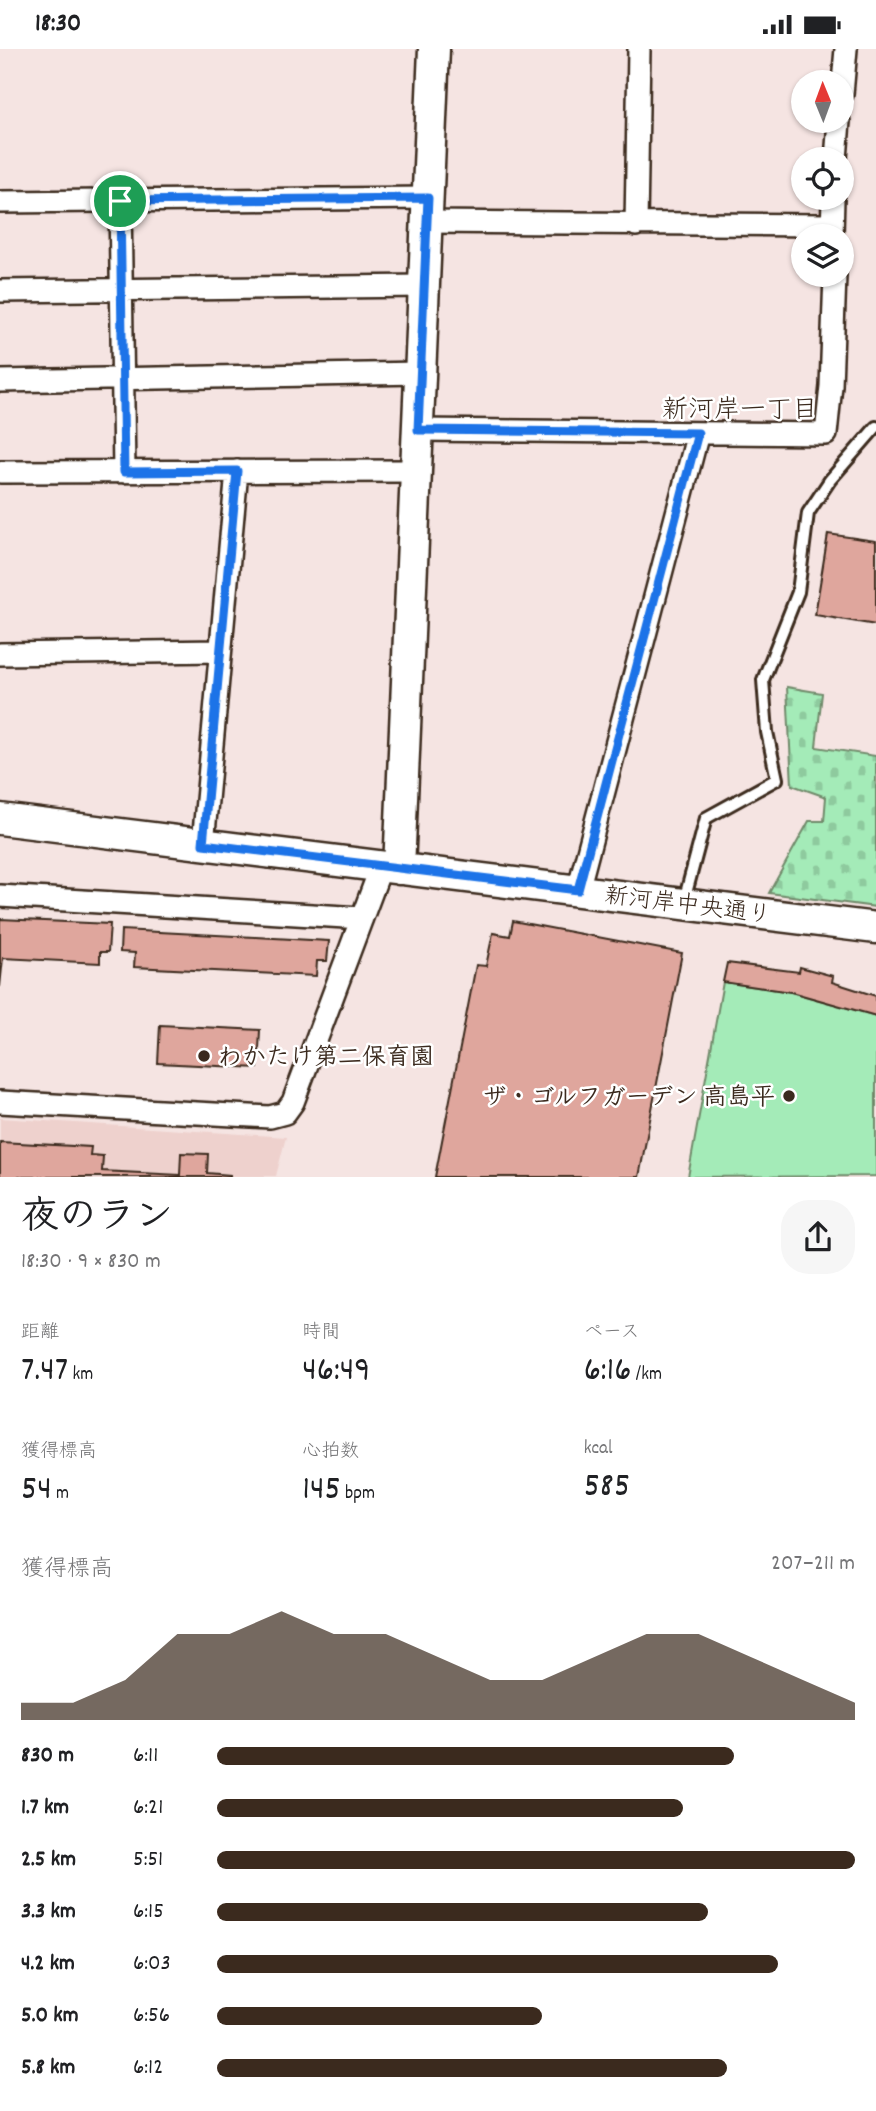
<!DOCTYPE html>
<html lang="ja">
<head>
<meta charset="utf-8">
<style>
  :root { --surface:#fff; --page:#f6f6f6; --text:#202124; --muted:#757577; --accent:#3b2a1e }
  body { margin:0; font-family:Dekko,"Klee One",sans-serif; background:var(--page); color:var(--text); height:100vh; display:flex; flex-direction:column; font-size:26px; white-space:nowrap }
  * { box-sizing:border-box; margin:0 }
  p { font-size:23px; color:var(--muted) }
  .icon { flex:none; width:38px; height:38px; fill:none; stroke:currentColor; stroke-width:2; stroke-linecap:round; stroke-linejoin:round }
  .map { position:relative; height:1128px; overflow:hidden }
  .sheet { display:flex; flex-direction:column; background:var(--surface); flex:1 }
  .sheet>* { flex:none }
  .needle { width:46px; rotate:359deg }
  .fabs { position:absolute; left:791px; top:21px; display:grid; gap:14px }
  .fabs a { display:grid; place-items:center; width:63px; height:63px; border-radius:50%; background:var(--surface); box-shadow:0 2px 5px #0004; font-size:35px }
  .pin { position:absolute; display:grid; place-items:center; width:60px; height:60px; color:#fff; margin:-30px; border:4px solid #fff; border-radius:50%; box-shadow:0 2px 7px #0007 }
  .round { display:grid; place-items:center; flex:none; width:74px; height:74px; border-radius:28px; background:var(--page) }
  .head { display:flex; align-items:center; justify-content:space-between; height:119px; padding:0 21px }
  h1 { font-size:38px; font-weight:600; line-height:52px }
  .figures { display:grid; grid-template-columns:repeat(3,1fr); gap:10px; height:119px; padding:7px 21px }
  .figures div { display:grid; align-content:center }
  .figures b { font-size:35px; font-weight:600 }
  .figures small { font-size:19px; font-weight:400 }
  .figures p { font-size:19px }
  .chart { height:196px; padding:14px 21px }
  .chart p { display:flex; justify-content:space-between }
  .chart svg { width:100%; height:126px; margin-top:7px; fill:var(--accent); opacity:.7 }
  ul { padding:0 21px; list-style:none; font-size:23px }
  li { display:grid; grid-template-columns:112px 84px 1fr; align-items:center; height:52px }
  li i { height:18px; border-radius:9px; background:var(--accent) }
  .status { display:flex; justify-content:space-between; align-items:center; height:49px; padding:0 35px; background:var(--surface); direction:ltr }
  .status svg { height:19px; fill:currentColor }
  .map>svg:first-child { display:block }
  .built { fill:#eed1cd }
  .cemetery { fill:url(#cemetery-stones); stroke:#708a6b; stroke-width:2 }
  .pitch { fill:#a4ebb8; stroke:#708a6b; stroke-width:2 }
  .building { fill:#dfa69d; stroke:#3b2a1e; stroke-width:2 }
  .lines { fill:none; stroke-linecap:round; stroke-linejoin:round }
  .lane-casing { stroke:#3b2a1e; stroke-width:16 }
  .street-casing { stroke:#3b2a1e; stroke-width:26 }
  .secondary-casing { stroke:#3b2a1e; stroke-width:35 }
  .lane { stroke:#fff; stroke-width:10 }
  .street { stroke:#fff; stroke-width:21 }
  .secondary { stroke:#fff; stroke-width:30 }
  .route-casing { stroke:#fff; stroke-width:14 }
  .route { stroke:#1a73e8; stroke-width:9 }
  .poi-dot { fill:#3b2a1e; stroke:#fff; stroke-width:2.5 }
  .labels { text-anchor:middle; stroke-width:5; stroke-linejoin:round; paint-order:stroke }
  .street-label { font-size:24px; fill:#3b2a1e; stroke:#fff }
  .poi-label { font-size:24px; font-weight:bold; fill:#3b2a1e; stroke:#fff; text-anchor:start }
  .neighbourhood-label { font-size:26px; fill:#3b2a1e; stroke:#fff }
</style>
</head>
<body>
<div class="status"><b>18:30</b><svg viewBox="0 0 49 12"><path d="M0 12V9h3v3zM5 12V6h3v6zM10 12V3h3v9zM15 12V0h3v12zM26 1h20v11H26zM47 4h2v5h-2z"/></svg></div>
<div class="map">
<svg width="876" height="1128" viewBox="0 0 876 1128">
  <defs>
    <pattern id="cemetery-stones" width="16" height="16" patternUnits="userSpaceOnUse" patternTransform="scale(1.75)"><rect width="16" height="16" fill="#a4ebb8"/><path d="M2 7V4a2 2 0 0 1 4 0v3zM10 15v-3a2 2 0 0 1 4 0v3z" fill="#8eca9e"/></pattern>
  </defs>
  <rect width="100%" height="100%" fill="#f5e4e2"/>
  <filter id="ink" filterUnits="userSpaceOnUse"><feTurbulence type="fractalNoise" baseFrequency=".0143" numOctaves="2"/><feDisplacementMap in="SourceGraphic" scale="14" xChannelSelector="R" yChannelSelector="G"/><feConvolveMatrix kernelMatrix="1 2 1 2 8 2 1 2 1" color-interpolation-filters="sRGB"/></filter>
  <g filter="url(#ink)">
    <!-- built -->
    <path class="built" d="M0,1069L286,1088L276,1127H0Z"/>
    <!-- cemetery -->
    <path class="cemetery" d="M787,638L822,644L816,698L876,707V858L769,844L809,772H824L826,748L792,736Z"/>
    <!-- pitch -->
    <path class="pitch" d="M723,933L791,943L876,967V1127L688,1128Z"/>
    <!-- building -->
    <path class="building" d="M828,485L876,492V576L815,566Z
      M0,870L110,875L108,903H100V914L3,909L0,938Z
      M513,872L682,904L639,1128H435L476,916L486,917L493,884L510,887Z
      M121,881L329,892L327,912H317L316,927L134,918L135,904L120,903Z
      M727,914L799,923L800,918L833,927L832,933L876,947V967L791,943L723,933Z
      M160,976L260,981L258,1019L158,1014Z
      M0,1093L91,1098L90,1106L103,1107L102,1122L180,1126L181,1104L208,1105L207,1124L230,1126V1128H0Z"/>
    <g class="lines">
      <!-- lane casing -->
      <g class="lane-casing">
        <path id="lane" d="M684,852L706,769L777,730L767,683L763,631L798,543L808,464L830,431L876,378"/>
      </g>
      <!-- street casing -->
      <g class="street-casing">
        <path id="street" d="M842,45L846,0
          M836,110L839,72
          M120,152L124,423
          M0,153L428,149
          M427,173L830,176
          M636,176L639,0
          M832,187L833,149
          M0,242L424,237
          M0,332L420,324
          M418,381L826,385L831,337L835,226
          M0,423L416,422
          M0,605L220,602
          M203,795L237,422
          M578,841L698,384
          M0,847L362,869
          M0,1053L270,1068L285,1064L293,1053L381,818"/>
      </g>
      <!-- secondary casing -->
      <g class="secondary-casing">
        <path id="secondary" d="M0,770L876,879
          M399,820L434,0"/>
      </g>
      <!-- lane -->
      <use href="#lane" class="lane"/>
      <!-- street -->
      <use href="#street" class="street"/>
      <!-- secondary -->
      <use href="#secondary" class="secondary"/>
    </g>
  </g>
  <g class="lines" filter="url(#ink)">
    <!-- route casing -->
    <g class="route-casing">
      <path id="route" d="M428,149L418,381L698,384L578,841L203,795L237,422L124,423L120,152Z"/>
    </g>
    <!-- route -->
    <use href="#route" class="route"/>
  </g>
  <!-- markers -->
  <g class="poi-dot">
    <circle cx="204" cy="1007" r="7"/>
    <circle cx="789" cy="1047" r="7"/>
  </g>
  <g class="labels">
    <!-- street labels -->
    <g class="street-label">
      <text transform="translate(688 855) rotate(7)" y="8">新河岸中央通り</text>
    </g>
    <!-- poi labels -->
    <g class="poi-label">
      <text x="218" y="1015">わかたけ第二保育園</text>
      <text x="775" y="1055" text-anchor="end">ザ・ゴルフガーデン 高島平</text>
    </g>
    <!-- neighbourhood labels -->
    <g class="neighbourhood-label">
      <text x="740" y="368">新河岸一丁目</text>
    </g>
  </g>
</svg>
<div class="fabs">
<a><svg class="needle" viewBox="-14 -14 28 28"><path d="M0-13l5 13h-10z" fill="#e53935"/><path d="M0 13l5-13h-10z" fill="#757577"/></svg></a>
<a><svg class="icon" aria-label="locate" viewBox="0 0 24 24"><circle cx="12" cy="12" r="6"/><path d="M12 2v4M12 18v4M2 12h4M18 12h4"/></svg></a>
<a><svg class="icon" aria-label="layers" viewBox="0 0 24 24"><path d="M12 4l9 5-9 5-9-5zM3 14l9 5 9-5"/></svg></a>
</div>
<div class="pin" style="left:120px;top:152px;background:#1e9e55"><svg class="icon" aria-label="arrive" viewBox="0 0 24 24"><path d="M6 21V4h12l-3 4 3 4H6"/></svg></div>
</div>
<section class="sheet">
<div class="head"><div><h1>夜のラン</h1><p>18:30 · 9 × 830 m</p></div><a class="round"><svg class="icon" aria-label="share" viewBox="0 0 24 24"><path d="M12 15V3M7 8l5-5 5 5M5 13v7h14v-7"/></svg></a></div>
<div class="figures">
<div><p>距離</p><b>7.47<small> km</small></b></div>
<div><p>時間</p><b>46:49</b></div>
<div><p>ペース</p><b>6:16<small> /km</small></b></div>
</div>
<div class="figures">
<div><p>獲得標高</p><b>54<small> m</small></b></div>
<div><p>心拍数</p><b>145<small> bpm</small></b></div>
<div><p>kcal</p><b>585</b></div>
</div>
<div class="chart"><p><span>獲得標高</span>207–211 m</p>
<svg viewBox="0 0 160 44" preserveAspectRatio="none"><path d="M0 44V38L10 38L20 30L30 14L40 14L50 6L60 14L70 14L80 22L90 30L100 30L110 22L120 14L130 14L140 22L150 30L160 38V44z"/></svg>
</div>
<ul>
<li><b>830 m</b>6:11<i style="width:81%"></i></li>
<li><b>1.7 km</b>6:21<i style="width:73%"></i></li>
<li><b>2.5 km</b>5:51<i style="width:100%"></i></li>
<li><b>3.3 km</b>6:15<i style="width:77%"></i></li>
<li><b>4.2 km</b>6:03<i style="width:88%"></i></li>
<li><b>5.0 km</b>6:56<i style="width:51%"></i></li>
<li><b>5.8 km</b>6:12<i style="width:80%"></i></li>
</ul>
</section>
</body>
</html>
